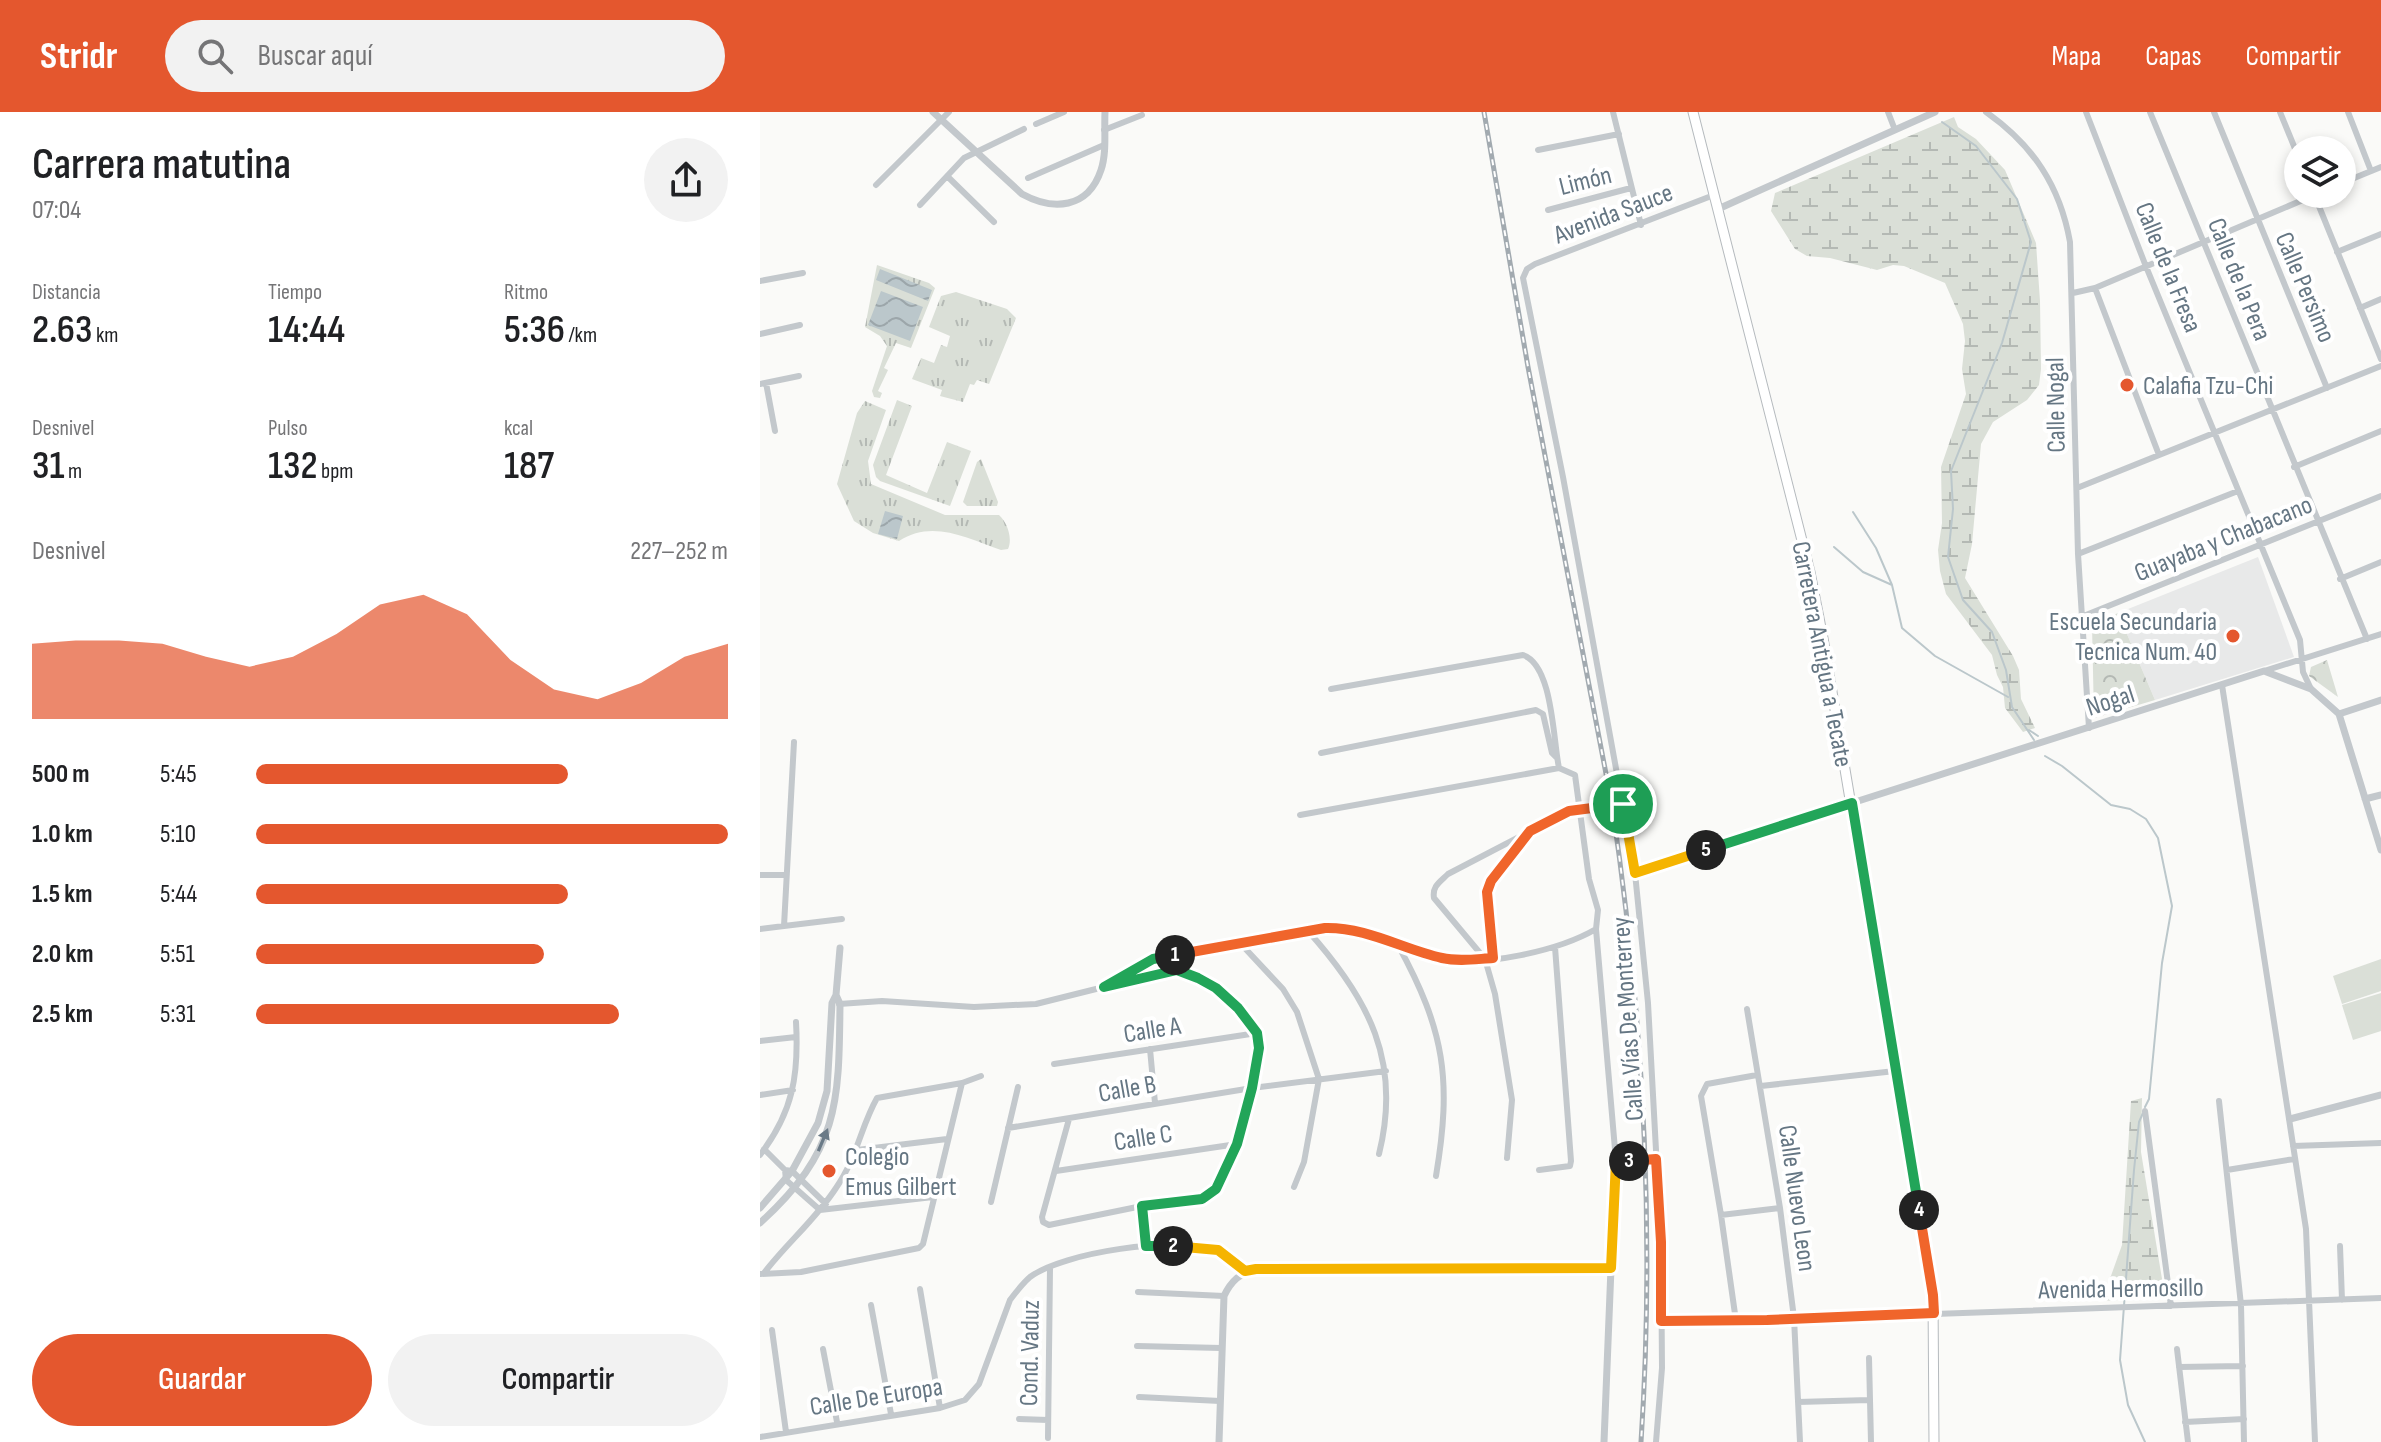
<!DOCTYPE html>
<html lang="es">
<head>
<meta charset="utf-8">
<style>
  :root { --surface:#fff; --page:#f2f2f2; --text:#202124; --muted:#757577; --accent:#e4572e }
  body { margin:0; font-family:"Sofia Sans Condensed",sans-serif; background:var(--page); color:var(--text); height:100vh; display:flex; flex-direction:column; font-size:30px; white-space:nowrap }
  * { box-sizing:border-box; margin:0 }
  p { font-size:26px; color:var(--muted) }
  .icon { flex:none; width:44px; height:44px; fill:none; stroke:currentColor; stroke-width:2; stroke-linecap:round; stroke-linejoin:round }
  .map { position:relative; flex:1; overflow:hidden }
  .details { display:flex; flex-direction:column; background:var(--surface); width:760px }
  .details>* { flex:none }
  .tools { position:absolute; left:1524px; top:24px; display:grid; gap:16px }
  .tools a { display:grid; place-items:center; width:72px; height:72px; border-radius:50%; background:var(--surface); box-shadow:0 4px 12px #0003; font-size:40px }
  .pin { position:absolute; display:grid; place-items:center; width:68px; height:68px; color:#fff; margin:-34px; border:4px solid #fff; border-radius:50%; box-shadow:0 2px 8px #0007 }
  .km { position:absolute; width:40px; height:40px; margin:-20px; border-radius:50%; background:#222; color:#fff; font-size:22px; line-height:40px; text-align:center }
  .round { display:grid; place-items:center; flex:none; width:84px; height:84px; border-radius:42px; background:var(--page) }
  .head { display:flex; align-items:center; justify-content:space-between; height:136px; padding:0 32px }
  h1 { font-size:44px; font-weight:600; line-height:60px }
  .figures { display:grid; grid-template-columns:repeat(3,1fr); gap:12px; height:136px; padding:8px 32px }
  .figures div { display:grid; align-content:center }
  .figures b { font-size:40px; font-weight:600 }
  .figures small { font-size:22px; font-weight:400 }
  .figures p { font-size:22px }
  .chart { height:224px; padding:16px 32px }
  .chart p { display:flex; justify-content:space-between }
  .chart svg { width:100%; height:144px; margin-top:8px; fill:var(--accent); opacity:.7 }
  .action { display:flex; gap:16px; margin-top:auto; padding:16px 32px }
  .action a { flex:1; height:92px; border-radius:48px; background:var(--accent); color:#fff; font-size:32px; font-weight:600; line-height:92px; text-align:center }
  .action a+a { background:var(--page); color:var(--text) }
  ul { padding:0 32px; list-style:none; font-size:26px }
  li { display:grid; grid-template-columns:128px 96px 1fr; align-items:center; height:60px }
  li i { height:20px; border-radius:10px; background:var(--accent) }
  header { display:flex; align-items:center; gap:48px; box-sizing:border-box; height:112px; padding:0 40px; background:var(--accent); color:#fff }
  header strong { font-size:38px }
  nav { display:flex; gap:44px; margin-inline-start:auto; font-size:28px }
  .search { width:560px; height:72px; background:var(--page); display:flex; align-items:center; gap:20px; box-sizing:border-box; padding:0 28px; border-radius:44px; color:var(--muted); font-size:30px }
  main { display:flex; flex:1; min-height:0 }
  .map>svg:first-child { display:block }
  .built { fill:#e8e9e9 }
  .grass { fill:url(#grass-tufts) }
  .forest { fill:url(#forest-crowns) }
  .wetland { fill:url(#wetland-marsh) }
  .pitch { fill:#dadfd7 }
  .water { fill:url(#water-waves) }
  .lines { fill:none; stroke-linecap:round; stroke-linejoin:round }
  .stream { stroke:#bbc7cb; stroke-width:2 }
  .primary-casing { stroke:#b5babe; stroke-width:11 }
  .minor { stroke:#c3c8cc; stroke-width:6 }
  .tertiary { stroke:#c3c8cc; stroke-width:7 }
  .primary { stroke:#fff; stroke-width:9 }
  .rail-casing { stroke:#a2aab0; stroke-width:5 }
  .rail { stroke:#fff; stroke-width:2; stroke-dasharray:6; stroke-linecap:butt }
  .oneway { fill:#6a7a87 }
  .split-1-casing { stroke:#fff; stroke-width:16 }
  .split-2-casing { stroke:#fff; stroke-width:16 }
  .split-3-casing { stroke:#fff; stroke-width:16 }
  .split-4-casing { stroke:#fff; stroke-width:16 }
  .split-5-casing { stroke:#fff; stroke-width:16 }
  .split-6-casing { stroke:#fff; stroke-width:16 }
  .split-1 { stroke:#f0652b; stroke-width:10 }
  .split-2 { stroke:#22a559; stroke-width:10 }
  .split-3 { stroke:#f5b400; stroke-width:10 }
  .split-4 { stroke:#f0652b; stroke-width:10 }
  .split-5 { stroke:#22a559; stroke-width:10 }
  .split-6 { stroke:#f5b400; stroke-width:10 }
  .poi-dot { fill:#e4572e; stroke:#fff; stroke-width:3 }
  .labels { text-anchor:middle; stroke-width:8; stroke-linejoin:round; paint-order:stroke }
  .street-label { font-size:26px; fill:#657683; stroke:#fff }
  .poi-label { font-size:26px; fill:#657683; stroke:#fff; text-anchor:start }
</style>
</head>
<body>
<header>
<strong>Stridr</strong>
<div class="search"><svg class="icon" aria-label="search" viewBox="0 0 24 24"><circle cx="10" cy="10" r="6"/><path d="M15 15l6 6"/></svg>Buscar aquí</div>
<nav><a>Mapa</a><a>Capas</a><a>Compartir</a></nav>
</header>
<main>
<section class="details">
<div class="head"><div><h1>Carrera matutina</h1><p>07:04</p></div><a class="round"><svg class="icon" aria-label="share" viewBox="0 0 24 24"><path d="M12 15V3M7 8l5-5 5 5M5 13v7h14v-7"/></svg></a></div>
<div class="figures">
<div><p>Distancia</p><b>2.63<small> km</small></b></div>
<div><p>Tiempo</p><b>14:44</b></div>
<div><p>Ritmo</p><b>5:36<small> /km</small></b></div>
</div>
<div class="figures">
<div><p>Desnivel</p><b>31<small> m</small></b></div>
<div><p>Pulso</p><b>132<small> bpm</small></b></div>
<div><p>kcal</p><b>187</b></div>
</div>
<div class="chart"><p><span>Desnivel</span>227–252 m</p>
<svg viewBox="0 0 160 44" preserveAspectRatio="none"><path d="M0 44V21L10 20L20 20L30 21L40 25L50 28L60 25L70 18L80 9L90 6L100 12L110 26L120 35L130 38L140 33L150 25L160 21V44z"/></svg>
</div>
<ul>
<li><b>500 m</b>5:45<i style="width:66%"></i></li>
<li><b>1.0 km</b>5:10<i style="width:100%"></i></li>
<li><b>1.5 km</b>5:44<i style="width:66%"></i></li>
<li><b>2.0 km</b>5:51<i style="width:61%"></i></li>
<li><b>2.5 km</b>5:31<i style="width:77%"></i></li>
</ul>
<div class="action"><a>Guardar</a><a>Compartir</a></div>
</section>
<div class="map">
<svg width="1621" height="1330" viewBox="0 0 1621 1330">
  <defs>
    <pattern id="grass-tufts" width="24" height="20" patternUnits="userSpaceOnUse" patternTransform="scale(2)"><rect width="24" height="20" fill="#dadfd7"/><path d="M3 7l-1-3M5 7V3M7 7l1-3M15 17l-1-3M17 17v-4M19 17l1-3" fill="none" stroke="#b4b9b4"/></pattern>
    <pattern id="forest-crowns" width="20" height="18" patternUnits="userSpaceOnUse" patternTransform="scale(2)"><rect width="20" height="18" fill="#dadfd7"/><path d="M2 6a3 3 0 1 1 6 0M12 15a3 3 0 1 1 6 0" fill="none" stroke="#b4b9b4"/></pattern>
    <pattern id="wetland-marsh" width="20" height="14" patternUnits="userSpaceOnUse" patternTransform="scale(2)"><rect width="20" height="14" fill="#dadfd7"/><path d="M1 5h8M5 5V1M11 12h8M15 12V8" fill="none" stroke="#b4b9b4"/></pattern>
    <pattern id="water-waves" width="16" height="10" patternUnits="userSpaceOnUse" patternTransform="scale(2)"><rect width="16" height="10" fill="#bbc7cb"/><path d="M0 5q4-4 8 0t8 0" fill="none" stroke="#9ca6aa"/></pattern>
  </defs>
  <rect width="100%" height="100%" fill="#fafaf8"/>
  <!-- built -->
  <path class="built" d="M1498,445L1534,545L1395,588L1358,501Z"/>
  <!-- grass -->
  <path class="grass" d="M117,153L169,171L175,176L151,236L136,231L124,256L128,258L118,279L122,281L120,286L114,285L112,279L127,234L120,224L105,215Z
    M196,180L247,197L256,206L229,272L217,268L214,273L210,272L203,290L180,284L182,278L152,267L161,246L174,251L181,233L187,235L190,224L169,215L181,184Z
    M137,288L152,294L126,363L167,381L187,330L211,339L190,394L120,369L116,365L113,353Z
    M105,289L126,298L108,349L111,372L185,403H239C247,410 253,426 248,437L241,438C207,426 172,407 139,429L113,421L94,409L77,372L97,301Z
    M221,347L238,390L237,394H207L203,390L217,350Z"/>
  <!-- forest -->
  <path class="forest" d="M1358,501L1395,588L1334,606L1332,513Z
    M1567,548L1578,585L1549,564L1551,555Z"/>
  <!-- wetland -->
  <path class="wetland" d="M1194,5L1198,15L1216,27L1245,58L1276,131L1280,189L1281,257L1279,273L1267,288L1233,310L1221,332L1212,432L1205,466L1253,544L1259,558L1261,587L1275,616L1263,620L1245,596L1243,575L1237,563L1232,543L1186,482L1180,459L1178,438L1182,411L1181,355L1206,282L1202,257L1205,229L1203,212L1185,171L1144,154L1133,153L1117,158L1070,146L1047,144L1035,137L1011,99L1015,81Z
    M1382,986L1381,1040L1405,1185L1342,1189L1362,1133L1371,989Z"/>
  <!-- pitch -->
  <path class="pitch" d="M1621,847V879L1582,892L1573,864Z
    M1621,881V919L1593,928L1582,893Z"/>
  <!-- water -->
  <path class="water" d="M120,157L172,178L168,189L116,168Z
    M121,179L163,195L150,229L108,213Z
    M125,399L143,404L137,427L118,422Z"/>
  <g class="lines">
    <!-- stream -->
    <path class="stream" d="M1182,10L1216,34L1257,87L1271,130L1242,231L1191,359L1193,397L1188,445L1203,488L1232,520L1246,558L1252,595L1274,628
      M1093,400L1116,436L1132,473L1142,516L1175,544L1248,585
      M1074,435L1103,460L1132,473
      M1269,618L1278,624
      M1285,644L1302,654L1351,693L1370,697L1386,707L1398,726L1412,794L1402,851L1389,987L1385,995
      M1383,1001L1379,1010L1374,1058L1360,1248L1368,1293L1385,1330"/>
    <!-- primary casing -->
    <g class="primary-casing">
      <path id="primary" d="M933,0L1050,460L1063,526L1173,1183L1174,1330"/>
    </g>
    <!-- minor -->
    <path class="minor" d="M853,0L881,113
      M1128,0L1135,18
      M1226,0C1273,33 1300,74 1310,130L1318,442L1329,616
      M1326,0L1385,152L1540,528L1543,560L1551,577
      M1390,0L1607,527
      M1454,0L1567,276
      M1520,0L1538,44
      M1588,0L1611,59
      M276,12L304,0
      M344,18L382,3
      M778,38L859,22
      M187,64L234,110
      M268,66L344,33
      M1582,71L1621,55
      M116,73L189,0
      M1554,82L1621,247
      M160,93L204,46L264,17
      M788,98L871,76
      M1577,140L1621,122
      M0,169L43,161
      M1335,176L1399,343
      M1313,181L1335,176L1557,82
      M1600,196L1621,187
      M0,222L40,213
      M6,271L15,319
      M0,272L39,264
      M1534,355L1621,319
      M1317,376L1621,254
      M1318,442L1478,379
      M1580,467L1621,450
      M1321,505L1621,384
      M1504,559L1621,522
      M1462,573L1546,1117L1555,1330
      M571,577L763,543C793,553 793,628 799,656L815,663L829,767L838,798L836,817L856,1049L851,1156
      M34,630L24,814L82,807
      M561,641L776,598L783,602L792,641L797,646
      M540,703L799,656
      M875,761L1092,691
      M0,763H25
      M0,817L24,814
      M548,819C609,887 642,950 619,1042
      M480,831L523,877L537,900L559,967L544,1050L534,1075
      M638,833C685,919 692,968 676,1064
      M733,846L727,780L731,769L768,722
      M79,892L122,889L214,895L276,892L344,875L393,847L565,816C605,814 642,834 679,845C721,857 800,838 836,817
      M987,897L1020,1096L1034,1206L1040,1330
      M0,929L36,925
      M390,937L395,991
      M294,952L497,921
      M1001,974L1135,959
      M0,983L33,978
      M1459,989L1481,1193L1484,1330
      M1385,999L1411,1194
      M309,1007L282,1105L283,1110L289,1113L382,1094L442,1087L451,1083L456,1077L477,1032L492,976L499,936L497,921L478,896L456,876L438,866L417,858L352,873
      M248,1016L492,976L626,959
      M1533,1034L1621,1031
      M4,1037L25,1058L32,1059L66,1092
      M97,1038L187,1027
      M0,1043C33,1000 39,963 36,910
      M747,1046L752,988L735,882L725,847L674,786C672,774 680,770 688,762L809,699L863,692
      M856,1049L896,1047
      M25,1058L26,1068L60,1098L173,1085
      M779,1058L810,1054L811,1049L795,835
      M1467,1058L1534,1047
      M296,1059L477,1032
      M231,1090L258,975
      M382,1094L386,1134
      M961,1103L941,984L947,972L997,963
      M1580,1134L1582,1188
      M4,1161C27,1131 56,1107 76,1076C97,1046 101,1014 117,986L202,971L221,964
      M0,1162L41,1160L159,1136L163,1132L202,971
      M160,1177L180,1296
      M378,1180L464,1184
      M111,1193L131,1302
      M901,1209L1007,1208L1621,1186
      M976,1209L961,1103L1020,1096
      M12,1218L26,1320
      M377,1234L461,1236
      M63,1237L77,1310
      M1417,1237L1428,1330
      M1109,1246L1111,1330
      M1419,1255L1483,1254
      M379,1285L460,1289
      M1038,1290L1109,1288
      M259,1307L288,1308
      M1425,1310L1484,1307
      M0,1325L180,1296L205,1288L219,1272L250,1188C256,1180 262,1172 270,1165C304,1140 415,1124 455,1138C466,1142 476,1152 485,1159
      M288,1326L290,1156
      M896,1330L902,1256L901,1130L888,891L875,761L803,365L763,166L767,157L775,152L954,83"/>
    <!-- tertiary -->
    <path class="tertiary" d="M173,0L262,82C293,99 328,97 341,58C347,40 344,19 345,0
      M958,97L1175,0
      M1579,602L1621,588
      M1605,687L1621,683
      M1092,691L1504,559L1551,577L1579,602L1621,738
      M1530,1007L1621,983
      M0,1096L32,1059L58,1011L67,979L72,891L76,883L80,836
      M0,1111C79,1039 79,992 80,892L76,883
      M459,1330L464,1184C471,1169 480,1161 496,1157L851,1156L844,1330"/>
    <!-- primary -->
    <use href="#primary" class="primary"/>
    <!-- rail casing -->
    <g class="rail-casing">
      <path id="rail" d="M724,0L768,255L852,693C883,902 895,1119 881,1330"/>
    </g>
    <!-- rail -->
    <use href="#rail" class="rail"/>
  </g>
  <!-- one-way arrows -->
  <defs><path id="oneway-solid" d="M-6-.8H1V-3.2L6.5 0L1 3.2V.8H-6Z" transform="scale(2)"/></defs>
  <use class="oneway" href="#oneway-solid" transform="translate(63 1028) rotate(-67)"/>
  <g class="lines">
    <!-- split-1 casing -->
    <g class="split-1-casing">
      <path id="split-1" d="M415,843L565,816C607,815 642,837 682,846C699,850 716,847 733,846L727,780L731,769L770,719L809,699L863,692"/>
    </g>
    <!-- split-2 casing -->
    <g class="split-2-casing">
      <path id="split-2" d="M413,1134H386L382,1094L442,1087L456,1077L477,1032L492,976L499,936L497,921L478,896L456,876L438,866L417,858L344,875L393,847L415,843"/>
    </g>
    <!-- split-3 casing -->
    <g class="split-3-casing">
      <path id="split-3" d="M413,1134L458,1138L485,1159L496,1157L851,1156L856,1049H869"/>
    </g>
    <!-- split-4 casing -->
    <g class="split-4-casing">
      <path id="split-4" d="M869,1049L896,1047L901,1130V1209L1007,1208L1174,1201L1173,1183L1159,1098"/>
    </g>
    <!-- split-5 casing -->
    <g class="split-5-casing">
      <path id="split-5" d="M946,738L1092,691L1159,1098"/>
    </g>
    <!-- split-6 casing -->
    <g class="split-6-casing">
      <path id="split-6" d="M863,692L875,761L946,738"/>
    </g>
    <!-- split-1 -->
    <use href="#split-1" class="split-1"/>
    <!-- split-2 -->
    <use href="#split-2" class="split-2"/>
    <!-- split-3 -->
    <use href="#split-3" class="split-3"/>
    <!-- split-4 -->
    <use href="#split-4" class="split-4"/>
    <!-- split-5 -->
    <use href="#split-5" class="split-5"/>
    <!-- split-6 -->
    <use href="#split-6" class="split-6"/>
  </g>
  <!-- markers -->
  <g class="poi-dot">
    <circle cx="1367" cy="273" r="8"/>
    <circle cx="1473" cy="524" r="8"/>
    <circle cx="69" cy="1059" r="8"/>
  </g>
  <g class="labels">
    <!-- street labels -->
    <g class="street-label">
      <text transform="translate(825 68) rotate(-14)" y="9">Limón</text>
      <text transform="translate(853 101) rotate(-21)" y="9">Avenida Sauce</text>
      <text transform="translate(1409 155) rotate(68)" y="9">Calle de la Fresa</text>
      <text transform="translate(1480 167) rotate(68)" y="9">Calle de la Pera</text>
      <text transform="translate(1546 175) rotate(67)" y="9">Calle Persimo</text>
      <text transform="translate(1295 293) rotate(-91)" y="9">Calle Nogal</text>
      <text transform="translate(1463 426) rotate(-22)" y="9">Guayaba y Chabacano</text>
      <text transform="translate(1063 542) rotate(79)" y="9">Carretera Antigua a Tecate</text>
      <text transform="translate(1350 588) rotate(-18)" y="9">Nogal</text>
      <text transform="translate(867 907) rotate(-94)" y="9">Calle Vías De Monterrey</text>
      <text transform="translate(392 917) rotate(-9)" y="9">Calle A</text>
      <text transform="translate(367 976) rotate(-10)" y="9">Calle B</text>
      <text transform="translate(383 1025) rotate(-9)" y="9">Calle C</text>
      <text transform="translate(1038 1086) rotate(82)" y="9">Calle Nuevo Leon</text>
      <text transform="translate(1361 1176) rotate(-1)" y="9">Avenida Hermosillo</text>
      <text transform="translate(269 1241) rotate(-89)" y="9">Cond. Vaduz</text>
      <text transform="translate(116 1284) rotate(-9)" y="9">Calle De Europa</text>
    </g>
    <!-- poi labels -->
    <g class="poi-label">
      <text x="1383" y="282">Calafia Tzu-Chi</text>
      <text x="1457" y="518" text-anchor="end">Escuela Secundaria<tspan x="1457" dy="30">Tecnica Num. 40</tspan></text>
      <text x="85" y="1053">Colegio<tspan x="85" dy="30">Emus Gilbert</tspan></text>
    </g>
  </g>
</svg>
<div class="tools">
<a><svg class="icon" aria-label="layers" viewBox="0 0 24 24"><path d="M12 4l9 5-9 5-9-5zM3 14l9 5 9-5"/></svg></a>
</div>
<div class="pin" style="left:863px;top:692px;background:#1e9e55"><svg class="icon" aria-label="arrive" viewBox="0 0 24 24"><path d="M6 21V4h12l-3 4 3 4H6"/></svg></div>
<b class="km" style="left:415px;top:843px">1</b>
<b class="km" style="left:413px;top:1134px">2</b>
<b class="km" style="left:869px;top:1049px">3</b>
<b class="km" style="left:1159px;top:1098px">4</b>
<b class="km" style="left:946px;top:738px">5</b>
</div>
</main>
</body>
</html>
